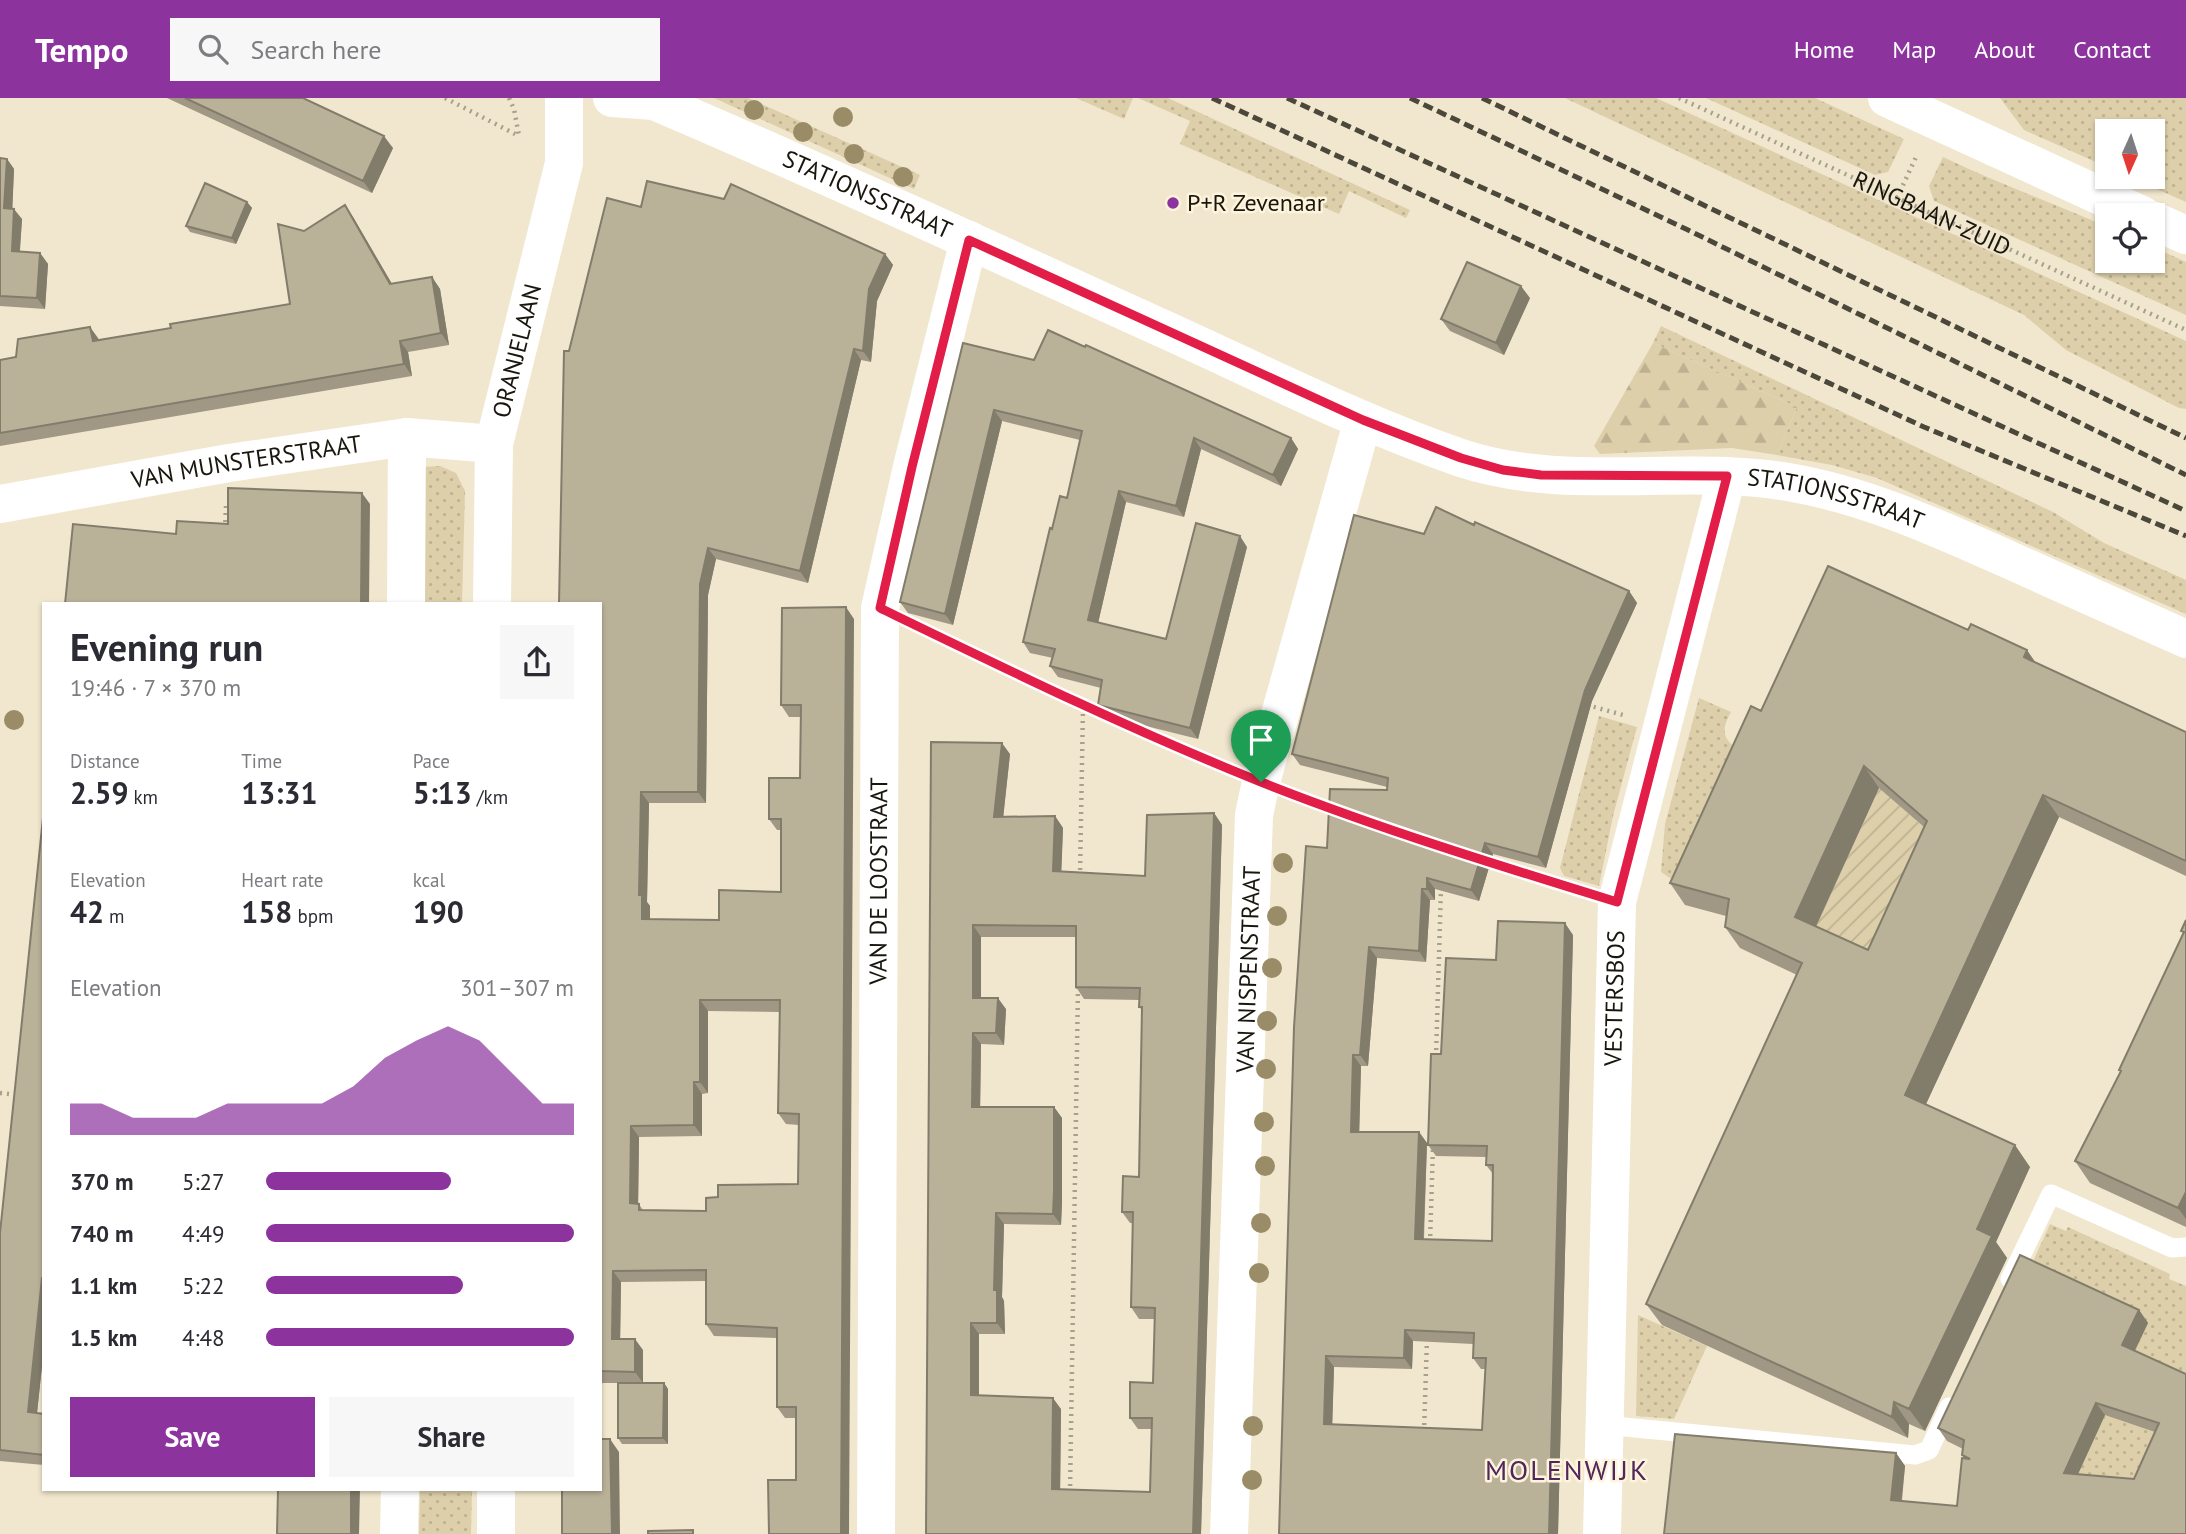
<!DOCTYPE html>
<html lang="en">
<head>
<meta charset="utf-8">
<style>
  :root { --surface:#fff; --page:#f7f7f7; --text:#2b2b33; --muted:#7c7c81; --accent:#8c339e }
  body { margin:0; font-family:"PT Sans",sans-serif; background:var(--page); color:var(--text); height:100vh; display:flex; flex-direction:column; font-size:26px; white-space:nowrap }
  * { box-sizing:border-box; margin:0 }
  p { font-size:23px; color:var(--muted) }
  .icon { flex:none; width:38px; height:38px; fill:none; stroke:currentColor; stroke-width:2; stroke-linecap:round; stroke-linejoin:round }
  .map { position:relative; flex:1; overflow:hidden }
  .side { position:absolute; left:42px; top:504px; width:560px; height:889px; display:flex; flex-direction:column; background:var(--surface); border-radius:0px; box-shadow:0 2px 5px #0004 }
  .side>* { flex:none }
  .needle { width:46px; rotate:183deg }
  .fabs { position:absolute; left:2095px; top:21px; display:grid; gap:14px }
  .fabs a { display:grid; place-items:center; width:70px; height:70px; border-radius:0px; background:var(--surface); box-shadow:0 2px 5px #0004; font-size:35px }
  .pin { position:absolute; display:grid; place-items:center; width:60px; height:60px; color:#fff; margin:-72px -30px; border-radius:50% 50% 50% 0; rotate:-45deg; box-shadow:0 0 7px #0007 }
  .pin .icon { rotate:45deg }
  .round { display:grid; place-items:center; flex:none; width:74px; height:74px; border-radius:0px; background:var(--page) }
  .head { display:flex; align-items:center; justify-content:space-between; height:119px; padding:0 28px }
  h1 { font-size:38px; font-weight:700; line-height:52px }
  .figures { display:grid; grid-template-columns:repeat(3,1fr); gap:10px; height:119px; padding:7px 28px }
  .figures div { display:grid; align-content:center }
  .figures b { font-size:30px; font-weight:700 }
  .figures small { font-size:19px; font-weight:400 }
  .figures p { font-size:19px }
  .chart { height:196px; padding:14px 28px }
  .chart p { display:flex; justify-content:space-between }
  .chart svg { width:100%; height:126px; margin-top:7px; fill:var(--accent); opacity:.7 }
  .cta { display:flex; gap:14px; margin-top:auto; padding:14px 28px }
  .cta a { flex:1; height:80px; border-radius:0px; background:var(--accent); color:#fff; font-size:28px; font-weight:700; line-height:80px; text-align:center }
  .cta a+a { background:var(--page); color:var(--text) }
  ul { padding:0 28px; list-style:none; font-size:23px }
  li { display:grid; grid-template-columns:112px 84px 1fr; align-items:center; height:52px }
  li i { height:18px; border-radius:9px; background:var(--accent) }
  header { display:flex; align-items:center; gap:42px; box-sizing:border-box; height:98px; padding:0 35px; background:var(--accent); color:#fff }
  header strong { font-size:33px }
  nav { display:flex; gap:38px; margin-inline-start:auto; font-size:24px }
  .search { width:490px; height:63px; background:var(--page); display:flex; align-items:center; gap:18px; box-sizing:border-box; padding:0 24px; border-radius:0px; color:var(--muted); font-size:26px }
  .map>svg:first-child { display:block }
  .grass { fill:url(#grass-dots) }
  .forest { fill:url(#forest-firs) }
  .garden { fill:url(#garden-furrows) }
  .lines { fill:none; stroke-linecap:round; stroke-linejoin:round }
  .path { stroke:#a7a08c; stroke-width:4.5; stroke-dasharray:2 5; stroke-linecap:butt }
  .service { stroke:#fff; stroke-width:19 }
  .minor { stroke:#fff; stroke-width:38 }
  .tertiary { stroke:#fff; stroke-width:38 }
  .rail { stroke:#4b473a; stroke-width:5; stroke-dasharray:10 5; stroke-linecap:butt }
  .tree { fill:#998c67 }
  .wall { fill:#a09884; fill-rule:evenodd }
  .shaded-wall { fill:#827c6b }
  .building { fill:#bab199; stroke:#827c6b; stroke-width:2; fill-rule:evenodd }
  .route-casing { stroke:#fff; stroke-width:14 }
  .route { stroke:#e11d48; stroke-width:9 }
  .poi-dot { fill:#8c339e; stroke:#fef4db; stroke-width:2.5 }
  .labels { text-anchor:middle; stroke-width:5; stroke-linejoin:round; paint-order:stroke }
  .street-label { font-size:24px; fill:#19160d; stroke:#fef4db }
  .poi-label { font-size:24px; fill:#19160d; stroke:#fef4db; text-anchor:start }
  .quarter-label { font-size:28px; letter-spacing:2px; fill:#51265a; stroke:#fef4db }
</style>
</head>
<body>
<header>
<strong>Tempo</strong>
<div class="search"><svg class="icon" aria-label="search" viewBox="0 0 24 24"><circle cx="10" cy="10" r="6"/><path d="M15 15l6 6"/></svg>Search here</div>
<nav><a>Home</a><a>Map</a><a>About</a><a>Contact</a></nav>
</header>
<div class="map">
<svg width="2186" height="1436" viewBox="0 0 2186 1436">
  <defs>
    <pattern id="grass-dots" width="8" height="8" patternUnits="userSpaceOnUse" patternTransform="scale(1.75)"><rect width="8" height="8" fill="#ddcfaa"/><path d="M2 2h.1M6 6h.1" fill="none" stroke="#bdb191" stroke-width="1.8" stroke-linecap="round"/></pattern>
    <pattern id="forest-firs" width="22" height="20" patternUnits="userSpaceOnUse" patternTransform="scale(1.75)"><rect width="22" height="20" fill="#ddcfaa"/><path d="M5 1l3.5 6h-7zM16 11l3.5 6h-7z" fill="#bdb191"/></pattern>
    <pattern id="garden-furrows" width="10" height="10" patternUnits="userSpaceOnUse" patternTransform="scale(1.75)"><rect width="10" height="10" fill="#ddcfaa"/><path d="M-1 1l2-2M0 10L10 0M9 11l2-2" fill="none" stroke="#bdb191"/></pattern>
  </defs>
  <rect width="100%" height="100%" fill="#f1e7ce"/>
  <!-- grass -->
  <path class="grass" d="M714,0H748L920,77L914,91Z
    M1076,0H1133L1124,21Z
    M1138,0H1168L1410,112L1406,120L1349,93L1339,116L1180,46L1190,23Z
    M1565,0H1656L2186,243V311L2179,310L2066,252L2024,217Z
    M1706,0H1815L1904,41L1888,74L1875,77Z
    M2000,0H2186V104L2130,79H2152V33H2107V69L2024,32Z
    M1943,59C1997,85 2053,105 2107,129V163H2152L2153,149L2186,164V217L1934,103L1929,88Z
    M1661,228L2053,414L2104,445L2186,482V516L1877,380L1832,367L1777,357L1797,309L1653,245Z
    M440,368L456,375L465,393L462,506H420L421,369Z
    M1699,600L1731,614C1724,627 1720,638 1734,648L1673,782L1661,774L1665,726Z
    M1599,618L1637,629L1613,718L1599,788L1564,778L1560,770Z
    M2050,1126L2066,1133L2068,1129L2170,1176L2169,1181L2186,1188V1277L2134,1394L2074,1387L2030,1170Z
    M1638,1217L1707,1248L1674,1321L1636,1318Z
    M420,1391H472L471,1436H419Z"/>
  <!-- forest -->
  <path class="forest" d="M1653,245L1797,309L1777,357L1732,350L1600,356L1594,348Z"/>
  <!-- garden -->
  <path class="garden" d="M1880,687L1892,692L1891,700L1942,745L1884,874L1810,841Z"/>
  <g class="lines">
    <!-- path -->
    <g class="path">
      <path d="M445,0L519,38"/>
      <path d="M509,0L514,11L519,38"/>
      <path id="s1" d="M1679,0L2186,232"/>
      <path d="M1897,100L1916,59"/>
      <path d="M225,431L226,408"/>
      <path d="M922,530L1083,608L1222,668"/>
      <path d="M1587,607L1623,617"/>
      <path d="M1299,698L1333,710"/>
      <path d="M1487,764L1579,792"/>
      <path d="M1080,779L1083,608"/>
      <path d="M1436,959L1441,790"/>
      <path d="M0,995L18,997"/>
      <path d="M1430,1145L1433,1049"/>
      <path d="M1424,1334L1427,1241"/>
      <path d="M1070,1395L1078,889"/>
    </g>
    <!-- service -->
    <path class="service" d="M2010,1181L2051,1096L2172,1150L2186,1149
      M1604,1327L1915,1357L1929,1352L1949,1309"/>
    <!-- minor -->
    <g class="minor">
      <path id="s2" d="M612,0L654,3C826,76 996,155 1166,232C1263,276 1359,325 1461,360C1567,395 1680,366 1788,384C1865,397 1935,429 2005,460C2066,487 2126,514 2186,541"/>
      <path id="s3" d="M0,406L229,365L407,339L494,346"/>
      <path d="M406,506L407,339"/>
      <path d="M399,1436L400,1391"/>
      <path id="s4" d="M876,1436L880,510L912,369L969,142"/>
      <path id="s5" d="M1229,1436L1254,717L1261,684L1363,322"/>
      <path id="s6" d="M1602,1436L1617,804L1727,378"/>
    </g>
    <!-- tertiary -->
    <g class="tertiary">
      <path d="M1887,0L2142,117"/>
      <path d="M2152,122L2186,137"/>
      <path id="s7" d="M492,506L494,346L564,65V0"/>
      <path d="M496,1391V1436"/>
    </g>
    <!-- rail -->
    <path class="rail" d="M1212,0L1924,329L2186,438
      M1287,0L2186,413
      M1410,0L1686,131L2186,377
      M1482,0L2186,340"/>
  </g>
  <!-- trees -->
  <g class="tree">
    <circle cx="754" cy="12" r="10"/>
    <circle cx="843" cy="19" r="10"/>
    <circle cx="803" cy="34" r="10"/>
    <circle cx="854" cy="56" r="10"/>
    <circle cx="903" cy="79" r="10"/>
    <circle cx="14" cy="622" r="10"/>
    <circle cx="1283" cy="765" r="10"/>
    <circle cx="1277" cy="818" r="10"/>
    <circle cx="1272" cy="870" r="10"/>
    <circle cx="1267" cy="923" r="10"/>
    <circle cx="1266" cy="971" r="10"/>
    <circle cx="1264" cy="1024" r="10"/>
    <circle cx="1265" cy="1068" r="10"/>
    <circle cx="1261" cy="1125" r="10"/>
    <circle cx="1259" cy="1175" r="10"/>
    <circle cx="1253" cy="1328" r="10"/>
    <circle cx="1252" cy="1382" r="10"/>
  </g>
  <!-- wall -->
  <path class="wall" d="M167,0H303L393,50L372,95Z
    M0,60L7,61L14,71L12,111L22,121L20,153L40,155L48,166L45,211L0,208Z
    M247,104L252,110L236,146L190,134L186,128Z
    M641,109L885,156L893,167L877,203L871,264L861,262L808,485L716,461L708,497L706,705H649L647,804L650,808V821L719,822L781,794V732H777L769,721L800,680L801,619H789L781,607L854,521L796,1382V1320H785L777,1309V1240L714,1238L706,1226V1183L621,1184L620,1241L643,1252V1285H600V506L569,253ZM708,913L780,914L778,1015L786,1026L799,1027L798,1086L718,1099L706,1113L643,1112L638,1105L639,1039L702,1038V996L708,995Z
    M353,119L392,186L432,179L440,191L449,247L408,254L412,278L0,348V262L98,240L99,242L171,230L290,206L304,133Z
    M1530,200L1504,257L1450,233L1441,221Z
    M963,245L1291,340L1298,351L1281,388L1201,351L1184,419L1126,404L1098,525L1166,541L1247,449L1198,641L1106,618L1098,607L1101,590L1058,579L1050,568L1053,560L1030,555L1023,544L1052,431L1067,400L1080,342L1002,323L953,527L908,515L900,504Z
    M1474,427L1629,493L1637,505L1592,603L1546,770L1493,756L1479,803L1435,791V802H1430L1426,864L1377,860L1368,968H1361L1359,1034H1419L1427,1045L1424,1141L1492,1143L1493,1076L1486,1067V1059L1436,1058L1428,1047L1441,956L1496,862L1573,837L1558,1436H1279L1327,750L1387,692V689L1300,667L1292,656L1424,436ZM1413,1243L1473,1246V1260L1481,1271H1485L1482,1332L1332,1326L1334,1269L1412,1271Z
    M2035,564L2186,634V778L2059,719L1926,1006L2030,1069L1996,1144L2007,1160L1925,1333L1909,1326L1908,1340L1662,1227L1646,1206L1797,877L1740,850L1725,829L1726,818L1685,807L1670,785L1761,613ZM1879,690L1924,729L1868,852L1816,829Z
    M931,644L1010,656L1003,719L1055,718L1063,730L1061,773L1145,778L1214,715L1222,727L1201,1436H926ZM981,839H1076V889L1084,901L1140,902L1139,909L1142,912L1139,1079L1122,1114L1130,1125H1133L1131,1209L1139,1221H1155L1153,1285L1130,1320L1138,1331H1152L1150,1394L1060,1392L1061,1311L979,1298V1236H1005L1004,1203L1002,1199L1004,1126L1061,1127L1062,1104V1020L1054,1009H980L981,946L1004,947L1006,911L981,900Z
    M44,710V1249L37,1315L44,1316V1367L0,1363V1135Z
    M2186,822V1129L2090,1085L2075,1063L2121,974L2119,972L2183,835L2181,833Z
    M2139,1212L2148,1225L2135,1253L2186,1276V1436H1664L1896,1355L1905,1368L1902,1403L1957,1408L1964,1360L1962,1357L1963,1351L1947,1343L1938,1330ZM2105,1317L2155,1334L2134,1381L2078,1376Z
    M664,1285L668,1291V1346H622L618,1340Z"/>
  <!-- shaded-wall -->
  <path class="shaded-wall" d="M384,38L393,50L372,95L363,83Z
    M7,61L14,71L12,120L4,110Z
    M247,104L252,110L236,146L232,140Z
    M345,107L353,119L399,198L390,186Z
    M14,111L22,121L19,163L12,153Z
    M40,155L48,166L45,211L37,200Z
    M885,156L893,167L877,203L871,264L863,253L869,191Z
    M432,179L440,191L449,247L441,235Z
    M1521,188L1530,200L1504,257L1496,245Z
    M90,229L98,240L101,254L93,243Z
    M400,243L408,254L412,278L404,266Z
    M854,251L861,262L808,485L800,473Z
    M994,312L1002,323L953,527L945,516Z
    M1194,340L1201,351L1184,419L1176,408Z
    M1291,340L1298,351L1281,388L1273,377Z
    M1119,393L1126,404L1096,534L1088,522Z
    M362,395L370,406L369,506H361Z
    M1240,438L1247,449L1198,641L1190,630Z
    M708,450L716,461L708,497L706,705L698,694L700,486Z
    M1629,493L1637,505L1592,603L1546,770L1538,759L1585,592Z
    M846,509L854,521L849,1436H841Z
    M2027,552L2042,574L2024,559Z
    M1002,645L1010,656L1002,731L994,719Z
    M1864,668L1879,690L1810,841L1795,819Z
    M641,694L649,705L647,804L650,808V833L642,821L639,797Z
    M2043,697L2059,719L1920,1019L1905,997Z
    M1214,715L1222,727L1201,1436H1193Z
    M1055,718L1063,730L1061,784L1053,773Z
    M1485,745L1493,756L1479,803L1471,792Z
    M1427,780L1435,791V802L1427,791Z
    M1422,791L1430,802L1426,864L1419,853Z
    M1565,825L1573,837L1558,1436H1549Z
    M973,827L981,839V911L973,900Z
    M1369,849L1377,860L1368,968L1360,957Z
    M998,900L1006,911L1004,947L996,935Z
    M700,902L708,913V995L700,984Z
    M973,935L981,946L980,1020L972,1009Z
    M1353,957L1361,968L1359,1045L1351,1034Z
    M694,984L702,996V1038L694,1027Z
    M1054,1009L1062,1020V1104L1061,1127L1053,1116Z
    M631,1028L639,1039L638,1116L630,1105Z
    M1419,1034L1427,1045L1423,1152L1415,1141Z
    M2015,1047L2030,1069L1996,1144L2007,1160L1925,1333L1909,1311L1977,1131Z
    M2186,1094V1121L2178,1110Z
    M996,1115L1004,1126L1002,1199L1004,1203L1005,1236L997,1225L994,1192Z
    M613,1173L621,1184L620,1252L612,1241Z
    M42,1180L44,1182V1249L36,1325L28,1314Z
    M2139,1212L2148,1225L2131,1260L2122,1247Z
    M971,1225L979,1236V1309L971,1297Z
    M1405,1232L1413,1243L1412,1271L1404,1260Z
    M635,1241L643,1252V1285L635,1274Z
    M1326,1258L1334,1269L1332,1337L1324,1326Z
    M664,1285L668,1291V1346L663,1340Z
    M1053,1300L1061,1311L1060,1403L1052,1391Z
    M1894,1304L1909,1326L1908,1340L1892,1319Z
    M2096,1305L2105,1317L2073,1387L2064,1375Z
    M610,1341L619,1354L620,1436H612Z
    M1896,1355L1905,1368L1900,1415L1891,1402Z
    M351,1391H360L359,1436H351Z"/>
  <!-- building -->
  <path class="building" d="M185,0H303L384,38L363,83Z
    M0,60L7,61L4,110L14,111L12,153L40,155L37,200L0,198Z
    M647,83L724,101L731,86L885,156L869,191L863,253L854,251L800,473L708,450L700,486L698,694H641L639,797H642V821L719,822V792L781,794V721H769V680H800L801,607H781L782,510L846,509L841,1436H769L768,1382H796V1309H777V1230L706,1226V1172L613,1173L612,1241H635V1274L600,1273V506H559L564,253H569L607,100L641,109ZM700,902H780L778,1015L799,1016L798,1086L718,1087V1099L706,1100V1113L639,1112V1106L630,1105L631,1028L694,1027V984H700Z
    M205,85L247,104L232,140L186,128Z
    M345,107L390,186L432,179L441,235L400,243L404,266L0,335V262L16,259L18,241L90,229L93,243L171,230L170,226L290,206L278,126L304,133Z
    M1467,164L1521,188L1496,245L1441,221Z
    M1048,232L1085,249L1086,247L1291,340L1273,377L1194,340L1176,408L1119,393L1088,522L1166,541L1196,425L1240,438L1190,630L1098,607L1102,582L1050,568L1055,551L1023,544L1050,430L1052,431L1060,398L1067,400L1082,333L994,312L945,516L900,504L963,245L1034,262Z
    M228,390L362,395L361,506H65L73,426L176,436L177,423L228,426Z
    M1436,409L1474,427L1475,424L1629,493L1585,592L1538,759L1485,745L1471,792L1427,780V791H1422L1419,853L1369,849L1360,957H1353L1351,1034H1419L1415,1141L1492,1143L1493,1067H1486L1487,1048L1428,1047L1431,956H1441L1446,860L1496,862L1498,823L1565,825L1549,1436H1279L1294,929L1306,748L1327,750L1330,691L1387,692L1388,680L1292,656L1354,417L1424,436ZM1405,1232L1474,1235L1473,1260H1486L1482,1332L1324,1326L1326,1258L1404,1260Z
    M1828,468L1968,532L1971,526L2027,552L2024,559L2030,562L2186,634V763L2043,697L1905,997L2015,1047L1977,1131L1992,1138L1909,1311L1894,1304L1892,1319L1646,1206L1802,865L1725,829L1729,801L1670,785L1751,608L1761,613ZM1864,668L1927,723L1868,852L1795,819Z
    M931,644L1002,645L994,719L1055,718L1053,773L1145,778L1147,717L1214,715L1193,1436H926ZM973,827L1076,828V889L1140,890L1139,909H1142L1139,1079L1123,1078L1122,1114H1133L1131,1209L1155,1210L1153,1285L1130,1284V1320H1152L1150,1394L1052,1391L1053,1300L971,1297V1225H997V1192H994L996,1115L1053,1116L1054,1093V1009H972L973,935H996L998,900H973Z
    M44,710V1180H42L28,1314L44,1316V1357L0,1352V1135Z
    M2186,822V1094L2178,1110L2075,1063L2121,973L2119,972L2184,834L2181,833Z
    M2020,1157L2139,1212L2122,1247L2186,1276V1436H1664L1675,1336L1896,1355L1891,1402L1957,1408L1962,1360L1970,1361L1962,1357L1964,1342L1938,1330ZM2096,1305L2159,1325L2134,1381L2064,1375Z
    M618,1285H664L663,1340H618Z
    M600,1341H610L612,1436H562V1391H600Z
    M278,1391H351V1436H277Z
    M693,1432V1436H648V1433Z"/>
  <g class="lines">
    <!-- route casing -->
    <g class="route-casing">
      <path id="route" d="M969,142L1363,322L1461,360L1503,372L1541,377L1727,378L1617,804C1497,767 1377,730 1261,684C1131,632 1006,571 880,510L912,369Z"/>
    </g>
    <!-- route -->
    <use href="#route" class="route"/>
  </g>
  <!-- markers -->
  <circle class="poi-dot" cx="1173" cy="105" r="7"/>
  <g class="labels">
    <!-- street labels -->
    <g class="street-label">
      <text dy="8" stroke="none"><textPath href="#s2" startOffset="275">STATIONSSTRAAT</textPath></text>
      <text dy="8" stroke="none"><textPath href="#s1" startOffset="278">RINGBAAN-ZUID</textPath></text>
      <text dy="8" stroke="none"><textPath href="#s7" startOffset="256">ORANJELAAN</textPath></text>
      <text dy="8" stroke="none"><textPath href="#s3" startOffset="250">VAN MUNSTERSTRAAT</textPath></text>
      <text dy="8" stroke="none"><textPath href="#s2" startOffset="1304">STATIONSSTRAAT</textPath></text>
      <text dy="8" stroke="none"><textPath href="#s4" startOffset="653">VAN DE LOOSTRAAT</textPath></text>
      <text dy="8" stroke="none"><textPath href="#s5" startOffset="565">VAN NISPENSTRAAT</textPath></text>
      <text dy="8" stroke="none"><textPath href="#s6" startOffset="536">VESTERSBOS</textPath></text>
    </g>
    <!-- poi labels -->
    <g class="poi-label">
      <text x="1187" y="113">P+R Zevenaar</text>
    </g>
    <!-- quarter labels -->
    <g class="quarter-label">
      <text x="1567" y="1382">MOLENWIJK</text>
    </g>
  </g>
</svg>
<div class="fabs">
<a><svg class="needle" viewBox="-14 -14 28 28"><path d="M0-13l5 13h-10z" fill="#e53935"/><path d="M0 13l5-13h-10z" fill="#7c7c81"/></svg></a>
<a><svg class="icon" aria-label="locate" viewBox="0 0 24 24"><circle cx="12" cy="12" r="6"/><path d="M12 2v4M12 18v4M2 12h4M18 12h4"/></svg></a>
</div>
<div class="pin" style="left:1261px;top:684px;background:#1e9e55"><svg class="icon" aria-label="arrive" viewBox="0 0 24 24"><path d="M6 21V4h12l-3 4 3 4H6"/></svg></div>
<section class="side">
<div class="head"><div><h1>Evening run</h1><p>19:46 · 7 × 370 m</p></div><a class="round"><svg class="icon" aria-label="share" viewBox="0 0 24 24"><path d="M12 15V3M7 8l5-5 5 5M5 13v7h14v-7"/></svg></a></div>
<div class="figures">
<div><p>Distance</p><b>2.59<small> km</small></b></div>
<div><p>Time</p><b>13:31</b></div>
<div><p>Pace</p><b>5:13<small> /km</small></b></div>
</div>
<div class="figures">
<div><p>Elevation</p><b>42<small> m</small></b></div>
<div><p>Heart rate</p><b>158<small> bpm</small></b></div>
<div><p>kcal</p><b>190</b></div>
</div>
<div class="chart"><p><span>Elevation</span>301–307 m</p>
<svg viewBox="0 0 160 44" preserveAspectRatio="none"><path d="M0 44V33L10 33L20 38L30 38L40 38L50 33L60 33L70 33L80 33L90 27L100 17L110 11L120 6L130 11L140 22L150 33L160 33V44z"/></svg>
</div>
<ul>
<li><b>370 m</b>5:27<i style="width:60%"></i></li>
<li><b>740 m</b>4:49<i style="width:100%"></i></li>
<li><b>1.1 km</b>5:22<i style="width:64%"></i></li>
<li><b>1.5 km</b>4:48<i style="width:100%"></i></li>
</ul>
<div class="cta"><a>Save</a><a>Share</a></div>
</section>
</div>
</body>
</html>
